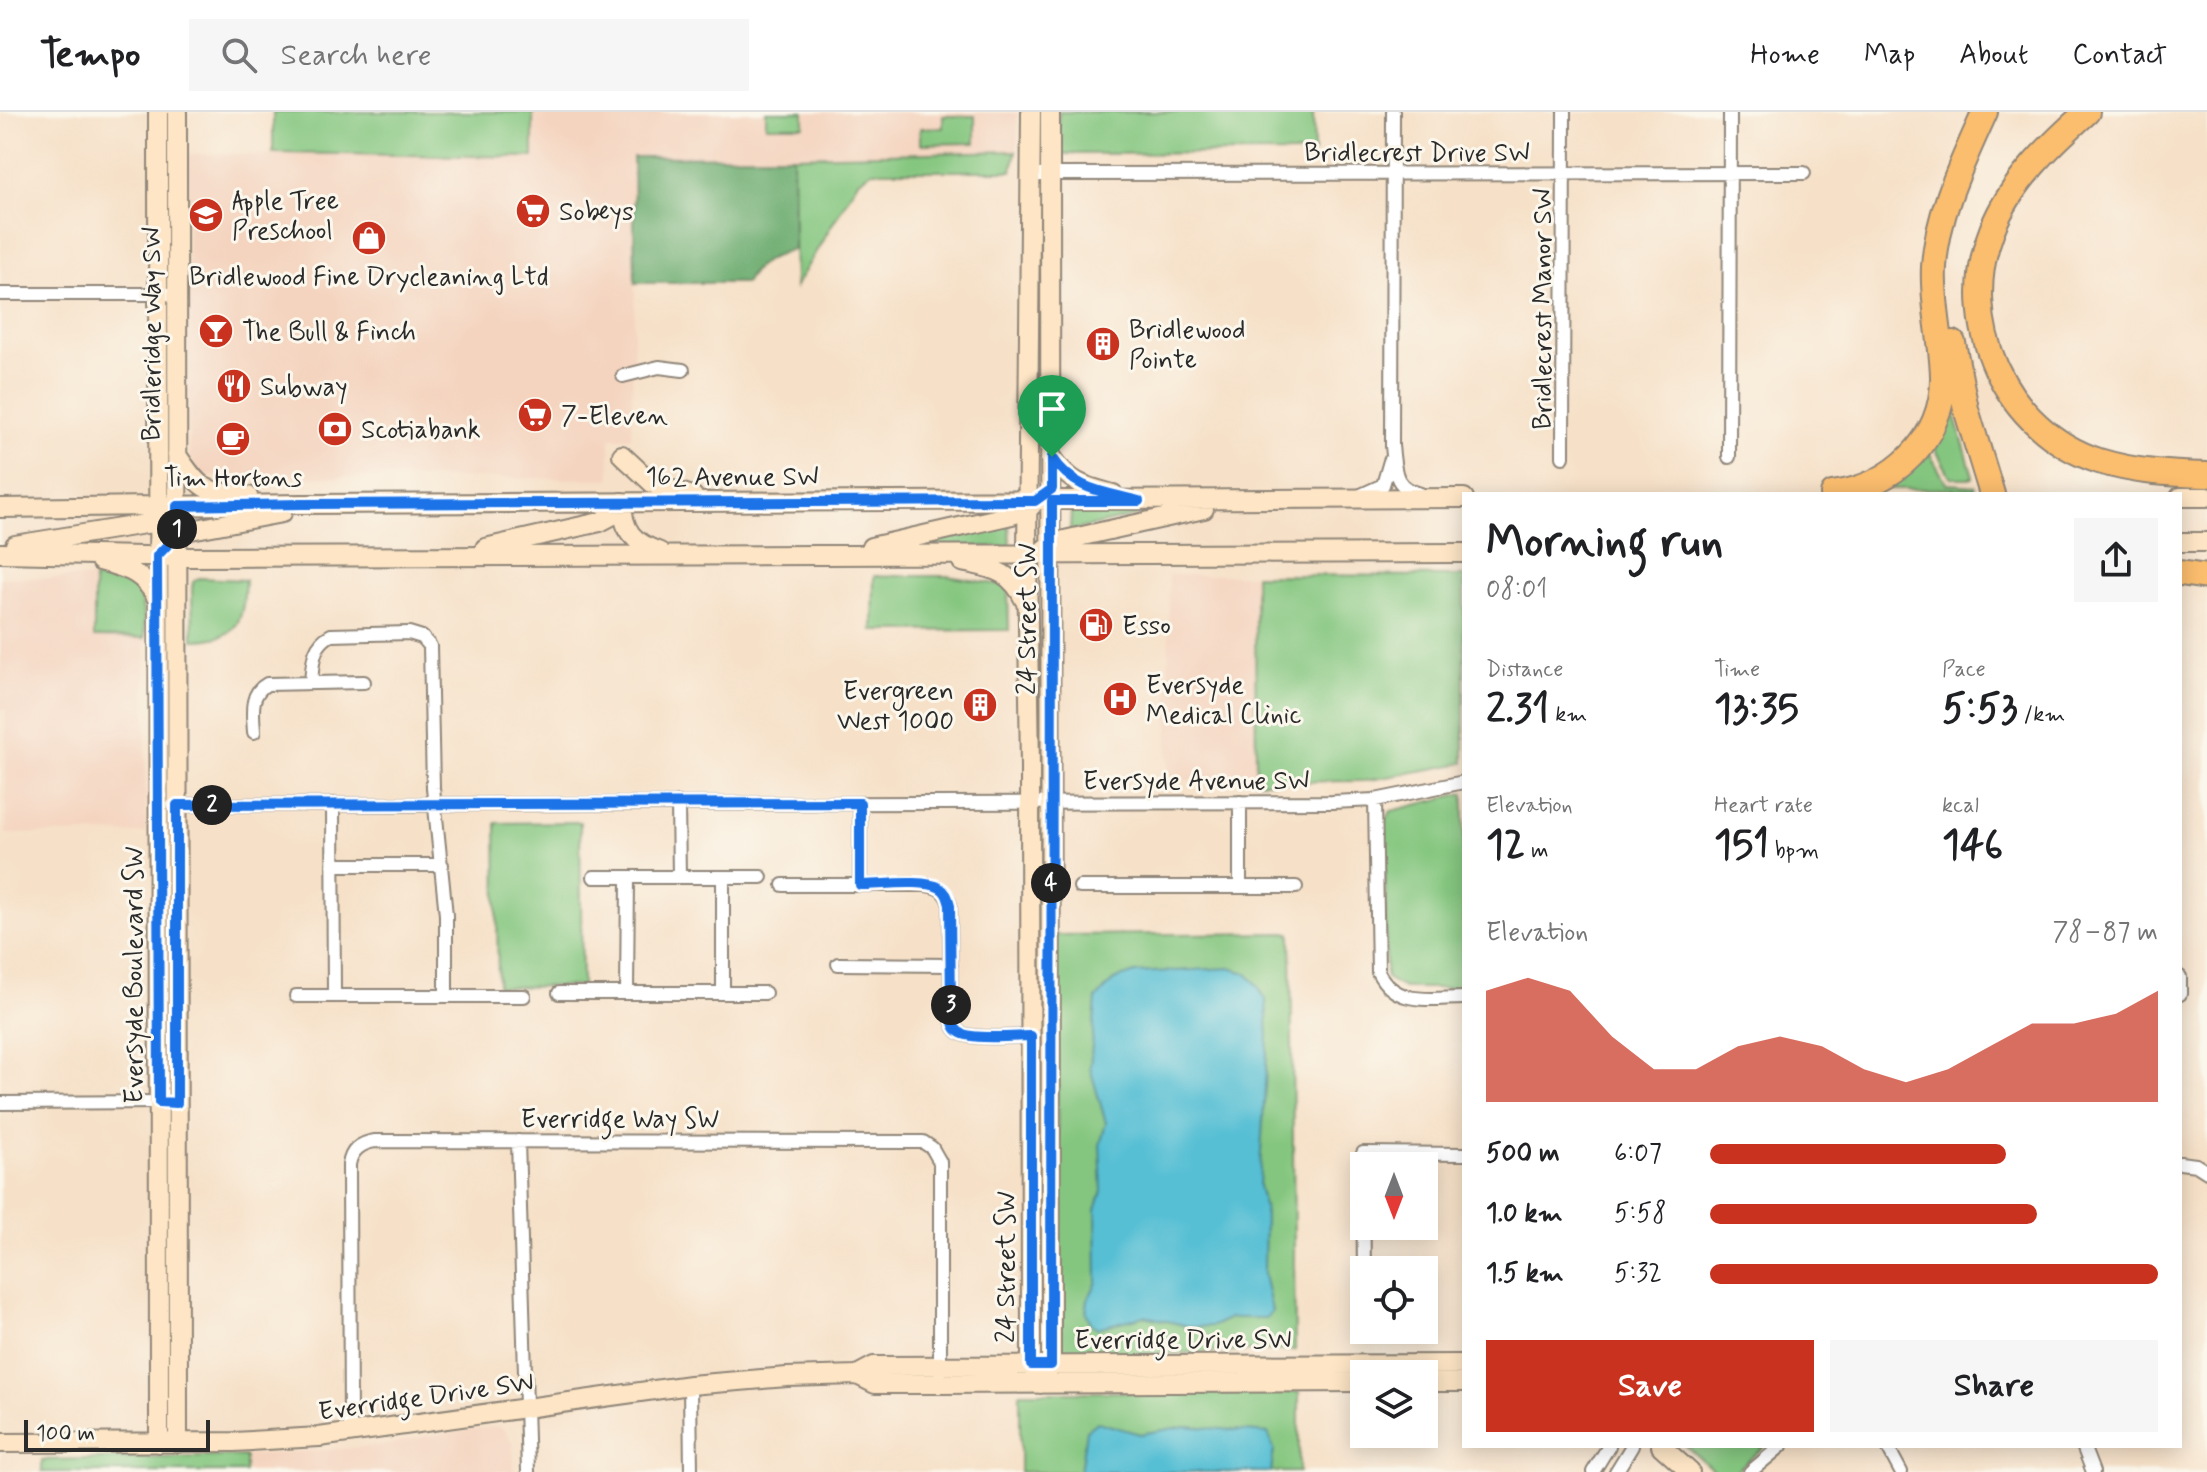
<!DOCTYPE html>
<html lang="en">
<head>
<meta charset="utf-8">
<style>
  :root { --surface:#fff; --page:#f6f6f6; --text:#202124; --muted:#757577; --line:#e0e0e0; --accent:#c8321e }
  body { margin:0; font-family:Mynerve,sans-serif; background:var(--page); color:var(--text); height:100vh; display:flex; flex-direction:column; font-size:30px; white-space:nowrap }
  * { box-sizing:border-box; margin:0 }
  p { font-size:26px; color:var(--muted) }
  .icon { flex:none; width:44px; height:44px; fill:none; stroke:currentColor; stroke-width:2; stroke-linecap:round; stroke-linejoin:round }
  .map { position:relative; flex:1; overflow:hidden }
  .sheet { position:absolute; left:1462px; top:380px; width:720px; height:956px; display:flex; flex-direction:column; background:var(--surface); border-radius:0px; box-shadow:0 4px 20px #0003 }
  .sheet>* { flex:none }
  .needle { width:52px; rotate:180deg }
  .buttons { position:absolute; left:1350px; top:1040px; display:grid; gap:16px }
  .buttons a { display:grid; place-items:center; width:88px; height:88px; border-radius:0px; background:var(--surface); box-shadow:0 4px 20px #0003; font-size:40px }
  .scale { position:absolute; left:24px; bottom:20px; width:186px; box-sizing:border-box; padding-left:8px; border:4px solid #2b2b2b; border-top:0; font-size:22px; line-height:28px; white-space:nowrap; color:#2b2b2b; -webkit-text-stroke:6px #fbf7ec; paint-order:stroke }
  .pin { position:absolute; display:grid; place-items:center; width:68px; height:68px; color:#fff; margin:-82px -34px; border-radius:50% 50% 50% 0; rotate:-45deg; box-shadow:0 0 8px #0007 }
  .pin .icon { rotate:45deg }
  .km { position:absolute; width:40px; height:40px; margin:-20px; border-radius:50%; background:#222; color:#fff; font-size:22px; line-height:40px; text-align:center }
  .round { display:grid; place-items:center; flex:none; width:84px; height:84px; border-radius:0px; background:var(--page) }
  .headline { display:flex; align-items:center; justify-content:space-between; height:136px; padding:0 24px }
  h1 { font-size:44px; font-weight:700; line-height:60px }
  .metrics { display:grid; grid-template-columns:repeat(3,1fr); gap:12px; height:136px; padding:8px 24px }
  .metrics div { display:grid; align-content:center }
  .metrics b { font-size:40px; font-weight:700 }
  .metrics small { font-size:22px; font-weight:400 }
  .metrics p { font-size:22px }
  .chart { height:224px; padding:16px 24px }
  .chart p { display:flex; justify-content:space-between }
  .chart svg { width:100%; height:144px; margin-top:8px; fill:var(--accent); opacity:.7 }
  .primary-button { display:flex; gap:16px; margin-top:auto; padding:16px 24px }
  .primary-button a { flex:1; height:92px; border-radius:0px; background:var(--accent); color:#fff; font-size:32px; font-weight:700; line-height:92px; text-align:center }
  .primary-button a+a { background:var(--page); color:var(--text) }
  ul { padding:0 24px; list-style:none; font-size:26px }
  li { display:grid; grid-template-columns:128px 96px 1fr; align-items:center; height:60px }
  li i { height:20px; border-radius:10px; background:var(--accent) }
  header { display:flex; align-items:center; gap:48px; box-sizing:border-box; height:112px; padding:0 40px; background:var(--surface); border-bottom:2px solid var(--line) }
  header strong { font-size:38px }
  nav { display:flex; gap:44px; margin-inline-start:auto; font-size:28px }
  .search { width:560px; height:72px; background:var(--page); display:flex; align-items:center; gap:20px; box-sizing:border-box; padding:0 28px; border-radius:0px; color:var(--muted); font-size:30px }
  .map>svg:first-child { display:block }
  .built { fill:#f4d4bf }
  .green { fill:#84c67f; stroke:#587855; stroke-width:2 }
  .forest { fill:#6bab6e; stroke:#4b6b4c; stroke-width:2 }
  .water { fill:#57bfd4; stroke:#417580; stroke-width:2 }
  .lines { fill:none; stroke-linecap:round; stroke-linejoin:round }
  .street-casing { stroke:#908679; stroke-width:16 }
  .secondary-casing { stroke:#908679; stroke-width:22 }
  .highway-casing { stroke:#908679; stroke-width:28 }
  .street { stroke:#fff; stroke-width:12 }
  .secondary { stroke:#fde5c5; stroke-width:18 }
  .highway { stroke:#fbbd6e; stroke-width:24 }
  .route-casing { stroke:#fff; stroke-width:16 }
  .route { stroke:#1a73e8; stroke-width:10 }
  .labels { text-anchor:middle; stroke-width:6; stroke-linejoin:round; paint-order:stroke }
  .street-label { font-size:26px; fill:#2b2b2b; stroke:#fbf7ec }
  .poi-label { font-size:26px; fill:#2b2b2b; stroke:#fbf7ec; text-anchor:start }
</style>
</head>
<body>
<header>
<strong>Tempo</strong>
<div class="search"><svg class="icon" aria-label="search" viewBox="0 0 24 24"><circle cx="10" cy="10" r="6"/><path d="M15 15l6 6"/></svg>Search here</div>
<nav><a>Home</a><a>Map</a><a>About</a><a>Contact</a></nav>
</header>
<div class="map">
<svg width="2207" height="1360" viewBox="0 0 2207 1360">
  <rect width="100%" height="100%" fill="#fbf7ec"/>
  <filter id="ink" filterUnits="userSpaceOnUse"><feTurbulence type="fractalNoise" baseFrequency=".0125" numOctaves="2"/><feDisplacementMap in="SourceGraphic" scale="16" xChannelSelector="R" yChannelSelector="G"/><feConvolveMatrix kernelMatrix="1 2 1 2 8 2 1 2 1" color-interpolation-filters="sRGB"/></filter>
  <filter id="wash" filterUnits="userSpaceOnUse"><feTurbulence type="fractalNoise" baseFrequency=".006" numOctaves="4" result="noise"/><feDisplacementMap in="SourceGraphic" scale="32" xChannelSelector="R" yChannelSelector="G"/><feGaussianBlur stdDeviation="1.8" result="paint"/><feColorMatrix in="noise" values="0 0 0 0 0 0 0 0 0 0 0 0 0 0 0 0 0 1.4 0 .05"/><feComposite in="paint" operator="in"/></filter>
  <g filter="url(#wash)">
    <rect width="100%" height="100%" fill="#f6e0c7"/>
    <!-- built -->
    <path class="built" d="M533,0H1017V43L633,45L635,171L631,326H610V367L207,364L198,359L189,344L188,42L533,45Z
      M1169,463H1255L1256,670L1168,668Z
      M0,466H94V525L145,526L146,721L6,722V598L0,597Z
      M494,1314L502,1316L513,1331L514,1360H245V1344L387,1333L415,1326Z"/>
    <!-- green -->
    <path class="green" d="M273,0H533V45L273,41Z
      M766,0H804V14H766Z
      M1059,0H1313L1314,41L1059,42Z
      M943,4H975V31L920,32V16H943Z
      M1016,39L1012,59H872L858,69L795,175L793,44Z
      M1951,289L1973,364L1972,366H1951L1932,331Z
      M1926,340L1930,342L1947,372L1975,374L1974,377H1880Z
      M1071,398H1148L1157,399L1070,419Z
      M1009,411L1010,435L929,434V429Z
      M1255,463L1464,464V651L1365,669L1256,670Z
      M874,464H947L1002,473L1008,477L1009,518L873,519Z
      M94,466C141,465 144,485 145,526L94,525Z
      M199,466L245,468C243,509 240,528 193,528L192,477L193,470Z
      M1464,681V876H1404L1386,866L1385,710L1391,699Z
      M580,710L582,874L498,875L496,711Z
      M1291,821L1295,1238L1071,1244L1059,1234L1056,823Z
      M1020,1280H1299V1360H1020Z
      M1686,1334H1765L1735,1360H1715Z
      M245,1344V1360H42V1348Z"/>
    <!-- forest -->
    <path class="forest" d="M793,44L794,137C777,142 752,153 746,171H635L633,45Z"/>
    <!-- water -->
    <path class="water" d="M1230,856L1246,861L1256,871L1266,888L1268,924L1259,1074L1265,1097L1264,1162L1272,1199L1266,1206H1230L1213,1214L1193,1215L1145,1204L1097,1216L1091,1211L1086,1200L1088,1187L1097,1170L1096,1098L1102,1079L1100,1033L1106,1011L1090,956L1096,887L1114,868L1135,861Z
      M1097,1310L1140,1322L1186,1314L1268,1321L1274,1337L1271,1360H1080L1086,1318Z"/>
  </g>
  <g filter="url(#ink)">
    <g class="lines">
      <!-- street casing -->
      <g class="street-casing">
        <path id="street" d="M1393,0L1392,334C1395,358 1393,376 1421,382
          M1031,64L1050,62L1804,61
          M0,182H177
          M623,264L659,255L683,258
          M1563,345L1564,0
          M1729,345L1730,0
          M1361,383L1383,373L1390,349
          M311,570C313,551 312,533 331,523L409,521L422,525L430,534L433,676L446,803V884
          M254,620C253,601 249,582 267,572L364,570
          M1375,688L1378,860C1396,895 1430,886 1464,886
          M678,691L679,765
          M860,691V773
          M333,692L334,884
          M173,693L1332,690L1375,688L1464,670
          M333,753H442
          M594,765H761
          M723,765V881
          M783,773H926C940,775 946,779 950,793L951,901C952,907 953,915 958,919C968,929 1016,924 1031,924
          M1080,775H1240V690
          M1240,775H1296
          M838,852L951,853
          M2180,865V882
          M559,881H765
          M627,881L628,765
          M296,884H524
          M0,991L166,990
          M518,1029L528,1360
          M2180,1051L2196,1053L2207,1060
          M1364,1168L1363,1041L1464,1042
          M690,1273L691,1360
          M350,1322L349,1053C351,1038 361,1031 375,1029L923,1030L932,1036L940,1050V1261
          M1887,1334L1901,1360
          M2083,1334L2093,1360
          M1593,1360L1609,1334
          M1616,1360L1632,1334
          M1750,1360L1781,1334"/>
      </g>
      <!-- secondary casing -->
      <g class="secondary-casing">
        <path id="secondary" d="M158,0L159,1331
          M177,0L178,1331
          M1031,0L1027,443L1030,656L1031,1253L1040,1272
          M177,343C203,381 203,378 248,384
          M622,343L653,372L693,384
          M1052,345C1071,372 1083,374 1113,382
          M2180,385H2207
          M622,390C623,420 633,430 660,440
          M0,396L302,392L1464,386
          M2180,430H2207
          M169,431L177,423L191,418L282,401
          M15,433L158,410L165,404
          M871,435L1012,403L1028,398L1034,391
          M485,436L600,410L615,402L622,390
          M1043,438L1052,431L1069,427L1204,397
          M0,441L191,445L1464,441
          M100,449C129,457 143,460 158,488
          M962,450C994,457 1010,458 1025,489
          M857,1263L874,1254L1464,1252
          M1424,1270H1464
          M1040,1272L1051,1253L1050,0
          M0,1331L234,1330L319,1325L690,1273L787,1265L857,1263L875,1272H940L1364,1270
          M1661,1334L1690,1360"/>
      </g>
      <!-- highway casing -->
      <g class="highway-casing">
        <path id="highway" d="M2087,0C2050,33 2010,71 1992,118C1956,210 2004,318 2099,349C2134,360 2170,362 2207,363
          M1953,231L1966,297L1992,382
          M1833,382C1893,374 1944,328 1943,264C1942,228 1932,191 1934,155C1937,101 1963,49 1985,0
          M2180,461L2207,465"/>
      </g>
      <!-- street -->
      <use href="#street" class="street"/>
      <!-- secondary -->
      <use href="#secondary" class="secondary"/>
      <!-- highway -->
      <use href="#highway" class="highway"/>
    </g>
  </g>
  <g class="lines" filter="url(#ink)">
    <!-- route casing -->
    <g class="route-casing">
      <path id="route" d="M1052,345C1075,379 1102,379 1139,389H1052L1051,1253H1031V924C1016,924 968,929 958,919C953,915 952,907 951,901L950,793C948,786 947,780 940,776C925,767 880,773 860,773V691L177,693V991L159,990L157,444L177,423V394L302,392L1035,389L1052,377Z"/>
    </g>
    <!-- route -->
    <use href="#route" class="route"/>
  </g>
  <!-- icons -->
  <defs>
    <g id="supermarket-disc" transform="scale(1.8)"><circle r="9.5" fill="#c8321e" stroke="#fbf7ec"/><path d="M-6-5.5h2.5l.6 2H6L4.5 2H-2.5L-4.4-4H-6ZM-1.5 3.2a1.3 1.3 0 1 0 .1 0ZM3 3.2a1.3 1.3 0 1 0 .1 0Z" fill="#fff"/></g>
    <g id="school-disc" transform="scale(1.8)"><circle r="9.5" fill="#c8321e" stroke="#fbf7ec"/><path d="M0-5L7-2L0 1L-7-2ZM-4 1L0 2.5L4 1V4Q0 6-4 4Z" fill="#fff"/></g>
    <g id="shop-disc" transform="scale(1.8)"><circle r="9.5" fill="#c8321e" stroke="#fbf7ec"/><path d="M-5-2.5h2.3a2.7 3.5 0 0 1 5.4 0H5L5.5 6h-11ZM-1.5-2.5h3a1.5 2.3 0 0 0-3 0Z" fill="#fff"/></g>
    <g id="bar-disc" transform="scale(1.8)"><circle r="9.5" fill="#c8321e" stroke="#fbf7ec"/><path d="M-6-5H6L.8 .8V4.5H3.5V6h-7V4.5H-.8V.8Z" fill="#fff"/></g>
    <g id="building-disc" transform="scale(1.8)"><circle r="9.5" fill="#c8321e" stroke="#fbf7ec"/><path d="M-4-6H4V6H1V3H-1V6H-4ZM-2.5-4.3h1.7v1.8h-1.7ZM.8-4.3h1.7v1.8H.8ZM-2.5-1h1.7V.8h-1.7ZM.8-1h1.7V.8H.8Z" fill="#fff"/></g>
    <g id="restaurant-disc" transform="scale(1.8)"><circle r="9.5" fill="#c8321e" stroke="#fbf7ec"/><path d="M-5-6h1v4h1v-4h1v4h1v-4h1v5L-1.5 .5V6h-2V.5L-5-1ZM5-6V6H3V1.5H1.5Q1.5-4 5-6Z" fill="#fff"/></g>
    <g id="bank-disc" transform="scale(1.8)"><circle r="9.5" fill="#c8321e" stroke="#fbf7ec"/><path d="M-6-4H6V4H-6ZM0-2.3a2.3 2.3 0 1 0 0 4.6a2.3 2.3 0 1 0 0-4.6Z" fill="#fff"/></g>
    <g id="cafe-disc" transform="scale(1.8)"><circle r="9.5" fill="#c8321e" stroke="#fbf7ec"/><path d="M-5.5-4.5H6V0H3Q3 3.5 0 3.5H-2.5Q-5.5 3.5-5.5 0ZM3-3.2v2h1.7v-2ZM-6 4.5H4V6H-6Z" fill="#fff"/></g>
    <g id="fuel-disc" transform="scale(1.8)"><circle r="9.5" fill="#c8321e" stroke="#fbf7ec"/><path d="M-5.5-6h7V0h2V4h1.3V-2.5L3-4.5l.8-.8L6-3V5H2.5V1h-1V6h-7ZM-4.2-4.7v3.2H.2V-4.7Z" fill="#fff"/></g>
    <g id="hospital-disc" transform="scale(1.8)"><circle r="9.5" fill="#c8321e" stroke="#fbf7ec"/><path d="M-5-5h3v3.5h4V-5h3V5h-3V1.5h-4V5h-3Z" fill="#fff"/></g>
  </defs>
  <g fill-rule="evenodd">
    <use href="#supermarket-disc" x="533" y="99"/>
    <use href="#school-disc" x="206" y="103"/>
    <use href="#shop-disc" x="369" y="126"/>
    <use href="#bar-disc" x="216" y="219"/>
    <use href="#building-disc" x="1103" y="232"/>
    <use href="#restaurant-disc" x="234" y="274"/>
    <use href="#supermarket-disc" x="535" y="303"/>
    <use href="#bank-disc" x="335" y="317"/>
    <use href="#cafe-disc" x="233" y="327"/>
    <use href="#fuel-disc" x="1096" y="513"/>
    <use href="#hospital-disc" x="1120" y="587"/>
    <use href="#building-disc" x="980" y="593"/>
  </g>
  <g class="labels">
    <!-- street labels -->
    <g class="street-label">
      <text x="1417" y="49">Bridlecrest Drive SW</text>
      <text transform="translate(1542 197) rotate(-90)" y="9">Bridlecrest Manor SW</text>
      <text transform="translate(151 222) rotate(-90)" y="9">Bridleridge Way SW</text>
      <text x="732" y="373">162 Avenue SW</text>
      <text transform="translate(1026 507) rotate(-90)" y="9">24 Street SW</text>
      <text x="1196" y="677">Eversyde Avenue SW</text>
      <text transform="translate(133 863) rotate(-90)" y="9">Eversyde Boulevard SW</text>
      <text x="620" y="1015">Everridge Way SW</text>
      <text transform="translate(1005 1155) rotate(-90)" y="9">24 Street SW</text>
      <text x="1183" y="1236">Everridge Drive SW</text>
      <text transform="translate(426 1284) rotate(-8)" y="9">Everridge Drive SW</text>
    </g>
    <!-- poi labels -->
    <g class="poi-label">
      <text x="232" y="97">Apple Tree<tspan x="232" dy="30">Preschool</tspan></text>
      <text x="559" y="108">Sobeys</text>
      <text x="369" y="173" text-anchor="middle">Bridlewood Fine Drycleaning Ltd</text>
      <text x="1129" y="226">Bridlewood<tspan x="1129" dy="30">Pointe</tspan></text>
      <text x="242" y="228">The Bull &amp; Finch</text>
      <text x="260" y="283">Subway</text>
      <text x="561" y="312">7-Eleven</text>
      <text x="361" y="326">Scotiabank</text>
      <text x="233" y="374" text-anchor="middle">Tim Hortons</text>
      <text x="1122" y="522">Esso</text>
      <text x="1146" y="581">Eversyde<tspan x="1146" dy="30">Medical Clinic</tspan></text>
      <text x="954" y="587" text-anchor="end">Evergreen<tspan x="954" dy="30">West 1000</tspan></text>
    </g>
  </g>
</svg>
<div class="buttons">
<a><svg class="needle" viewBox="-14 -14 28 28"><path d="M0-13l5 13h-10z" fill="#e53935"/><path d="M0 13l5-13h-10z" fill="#757577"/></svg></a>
<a><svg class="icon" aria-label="locate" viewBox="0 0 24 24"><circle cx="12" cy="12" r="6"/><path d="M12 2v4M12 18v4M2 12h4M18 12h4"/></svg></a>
<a><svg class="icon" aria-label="layers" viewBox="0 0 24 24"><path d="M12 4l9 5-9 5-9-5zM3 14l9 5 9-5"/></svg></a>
</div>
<div class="scale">100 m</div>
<div class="pin" style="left:1052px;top:345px;background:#1e9e55"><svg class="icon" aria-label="arrive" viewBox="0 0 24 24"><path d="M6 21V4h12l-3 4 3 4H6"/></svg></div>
<b class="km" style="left:177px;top:417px">1</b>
<b class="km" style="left:212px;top:693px">2</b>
<b class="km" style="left:951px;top:893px">3</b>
<b class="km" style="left:1051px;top:771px">4</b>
<section class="sheet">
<div class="headline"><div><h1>Morning run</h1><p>08:01</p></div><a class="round"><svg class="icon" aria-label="share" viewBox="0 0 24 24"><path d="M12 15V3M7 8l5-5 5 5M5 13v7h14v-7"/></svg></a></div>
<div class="metrics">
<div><p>Distance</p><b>2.31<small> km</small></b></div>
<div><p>Time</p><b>13:35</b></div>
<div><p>Pace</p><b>5:53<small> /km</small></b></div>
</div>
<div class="metrics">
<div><p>Elevation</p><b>12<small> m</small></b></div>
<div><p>Heart rate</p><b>151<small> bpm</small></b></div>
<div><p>kcal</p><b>146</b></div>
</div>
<div class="chart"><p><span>Elevation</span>78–87 m</p>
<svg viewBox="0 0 160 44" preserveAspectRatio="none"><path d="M0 44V10L10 6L20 10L30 24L40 34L50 34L60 27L70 24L80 27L90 34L100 38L110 34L120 27L130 20L140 20L150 17L160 10V44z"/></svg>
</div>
<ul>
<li><b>500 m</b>6:07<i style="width:66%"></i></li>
<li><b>1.0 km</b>5:58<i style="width:73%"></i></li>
<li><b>1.5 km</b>5:32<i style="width:100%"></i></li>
</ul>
<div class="primary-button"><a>Save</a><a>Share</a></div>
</section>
</div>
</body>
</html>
